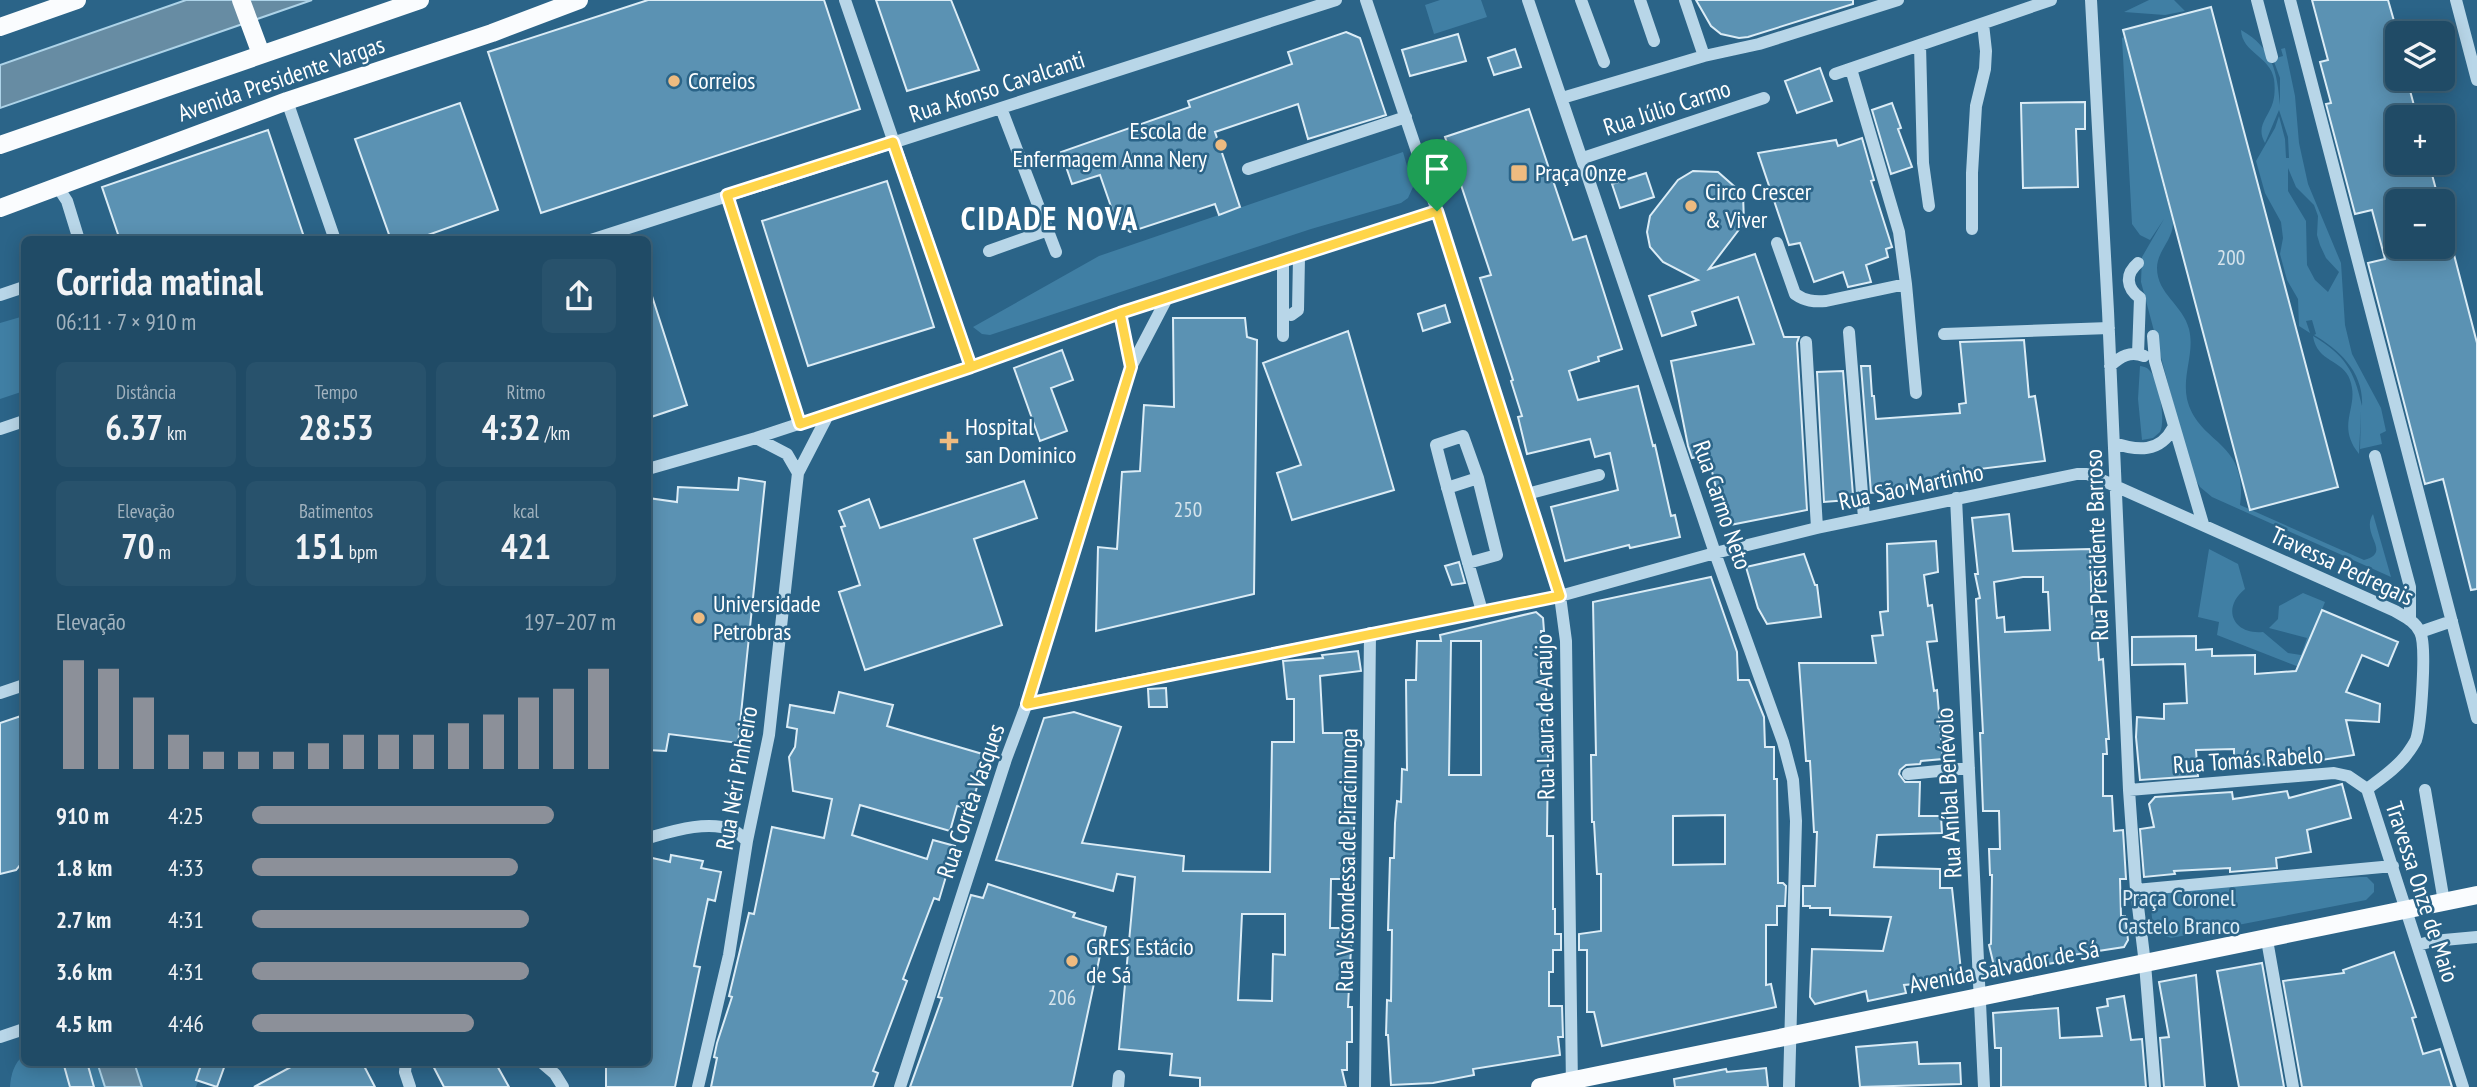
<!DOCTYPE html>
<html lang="pt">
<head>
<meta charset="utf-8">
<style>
  :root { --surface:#204b66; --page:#28526c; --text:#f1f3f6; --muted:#a2b3bf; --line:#3d637a; --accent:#8c9099 }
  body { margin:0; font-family:"PT Sans Narrow",sans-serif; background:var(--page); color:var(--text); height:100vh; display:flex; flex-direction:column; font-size:26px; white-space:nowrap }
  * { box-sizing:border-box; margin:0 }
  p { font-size:23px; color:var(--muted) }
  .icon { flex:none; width:38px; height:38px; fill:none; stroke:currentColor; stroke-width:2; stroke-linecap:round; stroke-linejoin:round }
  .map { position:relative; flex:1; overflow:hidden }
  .sheet { position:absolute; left:21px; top:236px; width:630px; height:830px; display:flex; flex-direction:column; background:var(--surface); border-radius:10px; box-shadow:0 4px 18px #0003,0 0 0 2px var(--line) }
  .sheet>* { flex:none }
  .tools { position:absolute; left:2385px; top:21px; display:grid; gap:14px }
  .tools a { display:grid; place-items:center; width:70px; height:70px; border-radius:10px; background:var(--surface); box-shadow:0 4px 18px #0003,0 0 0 2px var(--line); font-size:35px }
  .pin { position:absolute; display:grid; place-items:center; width:60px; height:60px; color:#fff; margin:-72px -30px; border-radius:50% 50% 50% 0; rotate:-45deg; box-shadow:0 0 7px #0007 }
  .pin .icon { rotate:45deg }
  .round { display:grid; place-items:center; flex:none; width:74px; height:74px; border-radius:10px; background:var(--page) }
  .head { display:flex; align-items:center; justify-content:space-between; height:119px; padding:0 35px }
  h1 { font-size:38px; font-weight:700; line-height:52px }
  .figures { display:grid; grid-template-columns:repeat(3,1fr); gap:10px; height:119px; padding:7px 35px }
  .figures div { display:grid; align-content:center; border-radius:10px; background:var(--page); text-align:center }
  .figures b { font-size:35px; font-weight:700 }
  .figures small { font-size:19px; font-weight:400 }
  .figures p { font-size:19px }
  .chart { height:196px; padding:14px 35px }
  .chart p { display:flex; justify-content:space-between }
  .chart svg { width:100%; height:126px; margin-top:7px; stroke:var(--accent); stroke-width:6 }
  ul { padding:0 35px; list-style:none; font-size:23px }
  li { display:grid; grid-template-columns:112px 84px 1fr; align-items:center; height:52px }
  li i { height:18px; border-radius:9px; background:var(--accent) }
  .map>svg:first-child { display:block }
  .green { fill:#407fa4; fill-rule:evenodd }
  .water { fill:#678ca3; stroke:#add3e8; stroke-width:2 }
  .building { fill:#5b92b3; stroke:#dbecf6; stroke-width:2; fill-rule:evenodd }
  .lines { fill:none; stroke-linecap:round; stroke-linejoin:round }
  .minor { stroke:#b8d6e8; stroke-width:12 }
  .major { stroke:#fafcfe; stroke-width:18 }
  .route-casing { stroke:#fff; stroke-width:14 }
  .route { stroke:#ffd54a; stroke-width:9 }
  .poi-dot { fill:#eebb80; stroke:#2b6488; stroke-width:2.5 }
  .labels { text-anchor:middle; stroke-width:5; stroke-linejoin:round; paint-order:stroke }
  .number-label { font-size:21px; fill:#d6e4ec }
  .street-label { font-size:24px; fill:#fff; stroke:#2b6488 }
  .poi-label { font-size:24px; fill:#fff; stroke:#2b6488; text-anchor:start }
  .park-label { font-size:24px; fill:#dbecf6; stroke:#2b6488 }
  .district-label { font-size:32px; font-weight:bold; letter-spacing:2px; fill:#fff; stroke:#2b6488 }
</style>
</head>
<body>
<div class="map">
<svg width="2477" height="1087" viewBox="0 0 2477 1087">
  <rect width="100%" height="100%" fill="#2b6488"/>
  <!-- green -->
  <path class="green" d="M1440,0H1481L1487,17L1434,34L1425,5Z
    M2149,0H2174L2185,11L2165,15L2124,12Z
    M2241,30C2273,48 2277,72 2280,105V78L2273,59L2283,56L2281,49L2285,48L2295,96L2299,143L2308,184L2341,263L2345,325L2352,354L2381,408L2386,431L2380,434L2382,444L2360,449L2361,411L2359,454C2335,424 2360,408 2350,380C2343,359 2317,363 2313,336C2345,355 2354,370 2362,406C2364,373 2340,350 2314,335L2316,334L2312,320L2306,321L2310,333L2299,326L2298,299L2287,280L2280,254L2283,238L2281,222L2265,193L2256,161L2275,128L2279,116L2285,139L2286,158H2289L2288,137L2279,110L2265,143C2255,126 2269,117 2273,102C2275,95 2275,86 2274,79C2270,56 2242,53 2241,30ZM2288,168L2296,187L2314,205L2318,216L2317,235L2320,245L2326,258L2339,272L2328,292L2315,280L2307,265L2306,221L2288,191Z
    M2124,37L2173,223C2173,240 2157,251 2157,268C2157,294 2183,305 2189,329C2195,353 2182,375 2187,399C2198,445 2249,440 2240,505L2364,560C2393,552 2360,535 2373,514L2391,577L2212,497L2200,487L2192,474L2141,282L2142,257L2164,219L2150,240L2140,235L2132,224L2122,38Z
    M1403,152L1413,187L1408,198L1401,203L1311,229L990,335L982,334L973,327L1099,256Z
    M24,316V391L0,399V323Z
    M2140,366C2145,367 2147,367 2150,371C2159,381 2166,420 2160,432L2153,438L2142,440L2138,399Z
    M2209,549L2238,564L2245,589C2221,608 2233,635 2263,632L2288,653L2301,655L2307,638L2269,628L2278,619L2279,606L2303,593L2325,602L2299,667L2217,635L2219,622L2198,617Z
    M2360,877H2367L2374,884V892L2366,900L2171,938L2160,934C2150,925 2150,907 2154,894L2163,888Z
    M24,1055V1062H205L196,1087H10C11,1074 14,1063 24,1055Z"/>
  <!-- water -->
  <path class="water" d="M186,0H312L0,108V65Z
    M97,1062H134L142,1087H105Z"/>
  <!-- building -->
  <path class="building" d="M648,0H824L860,109L541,213L488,52Z
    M876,0H951L979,70L907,91Z
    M1696,0H1853V4L1748,37L1739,38L1721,34L1711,26Z
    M2312,0H2388L2398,35V79H2407L2417,117H2398V163H2429L2439,201H2398V247H2452L2477,343V589L2471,590L2443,479L2425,484L2368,263L2385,259L2372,210L2355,214L2326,104L2331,103L2320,62L2328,60Z
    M2211,7L2338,487L2250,510L2123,30Z
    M1346,32L1360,38L1386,115L1308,139L1298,104L1215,132L1240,207L1219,215L1215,204L1130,232L1116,221L1100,175L1072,184L1061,152L1190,107L1188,101L1292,64L1288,52Z
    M1458,34L1466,61L1410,76L1402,50Z
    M1515,49L1521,67L1494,75L1488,58Z
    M1820,68L1832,101L1797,113L1785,81Z
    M2085,102V129H2076L2078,187L2023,188L2021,103Z
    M460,103L498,210L414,240H391L355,139Z
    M1892,103L1901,128L1898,129L1912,167L1891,174L1872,110Z
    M1529,109L1573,240L1586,236L1622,349L1598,357L1599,361L1569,371L1578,400L1638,386L1653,446L1655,445L1671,516L1675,515L1680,537L1630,548L1629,545L1565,561L1551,507L1618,490L1610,453L1595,457L1590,439L1527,454L1518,417L1522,416L1511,381L1513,380L1480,278L1491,275L1445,137Z
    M268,130L305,240H120L102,187Z
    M1862,138L1874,180L1871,181L1892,247L1886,249L1888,257L1866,265L1871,282L1848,287L1843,272L1814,282L1800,243L1789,245L1758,153L1836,140L1838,146Z
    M1693,171L1718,172L1743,194L1744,223L1709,269L1755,254L1784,337H1799L1797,343L1807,510L1725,526L1711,467L1706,469L1702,456L1692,458L1688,446L1671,361L1754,344L1738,297L1692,312L1696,325L1662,336L1649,296L1698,280L1663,262L1650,247L1647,232L1650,216L1678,180Z
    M1646,173L1654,197L1620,208L1612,184Z
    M887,181L934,327L808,366L762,221Z
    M651,293L687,405L648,418V294Z
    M1445,305L1450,322L1423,331L1418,314Z
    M1173,318H1245L1247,337L1257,340L1254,594L1096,631L1098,547L1117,549L1122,472L1140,471L1144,405L1174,407Z
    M1348,331L1394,490L1292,520L1277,473L1301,465L1263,363Z
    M2024,340L2029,397L2035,396L2045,461L1947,473L1948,480L1907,485V489L1871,493L1861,366H1870L1872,396H1874L1876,419L1960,413L1959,404L1966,403L1960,342Z
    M1062,350L1073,380L1051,388L1067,431L1040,441L1014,368Z
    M1843,371L1853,495L1847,496L1848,500L1824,502L1817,372Z
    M739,478L765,482L738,743L669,734L666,751L648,750V498L677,502L678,487L738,490Z
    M1024,481L1037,518L974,539L1002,625L865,670L839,592L860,585L841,527L845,526L839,511L869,499L880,528Z
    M2009,514L2013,551L2090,549L2092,614H2096L2099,660L2103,659L2109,739H2106L2107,754H2103V796H2112L2114,831L2123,830L2126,879H2120L2121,916H2125L2128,940L2124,947L2072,955L2073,959L2048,964L2047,961L1999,971L1994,966L1989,945L1991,944L1992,875H1990L1989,849H2000L1999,811H1983L1980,733H1983L1976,599L1980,598L1975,574H1978L1972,518ZM2023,577H2043V592H2048L2050,630L2005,632L2004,617L1997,618L1994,582Z
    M1936,541L1938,572L1924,575L1928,606L1932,605L1937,641L1927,642L1934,691L1937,690L1943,759L1921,761L1920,764L1906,765L1900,770L1899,774L1905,782H1920L1919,816H1941L1942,833L1877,835L1874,867L1940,869V888H1952L1962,980L1904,985L1906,993L1868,1001L1866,991L1815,1004L1810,997L1812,949L1883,951L1891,917L1830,915V908H1810V906H1803V886H1815L1817,832H1814L1810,761H1806L1799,663H1876L1872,636L1883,635L1880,612L1888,611L1887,544Z
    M1804,554L1815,585H1817L1821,617L1767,624L1758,608L1746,567Z
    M1459,562L1465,583L1452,585L1445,566Z
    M1711,577L1737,652L1738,680H1749L1764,717L1765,747H1774V779H1777L1778,883H1783L1786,886L1785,906H1777V925H1766V985L1771,984L1776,1007L1602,1046L1594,1012H1587V950H1579V934L1601,931V874H1597L1594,822H1592L1591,755H1596L1593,602ZM1725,815V864L1673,865V816Z
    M2322,610L2398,642L2388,666L2362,655L2346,692L2380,704L2379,722L2346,720L2354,755L2302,763L2234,766V749L2196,750L2198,776L2140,780L2136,737L2137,717L2164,719V704L2187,703L2185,664L2132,665V637L2196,636V650L2212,649V656L2255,655V674L2296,671Z
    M1536,612L1543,618L1544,631H1541L1542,678H1546L1548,736H1553L1554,755H1548L1547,836H1553V909H1555V934H1561V950H1553V972H1549V1006H1562L1563,1037H1558L1560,1055L1473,1069L1474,1075L1433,1083L1391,1085L1388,1035H1386L1387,1000L1391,1001L1392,930H1388L1390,858H1394L1395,823L1397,801L1401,802L1402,769L1407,770L1406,680H1416L1417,641H1441L1440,635ZM1451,641H1481V775H1449Z
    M1358,651L1361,671L1320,676L1323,733H1356L1353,879H1331L1330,928H1352L1348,1007H1352V1042H1347V1070H1342L1346,1087H1200V1078L1170,1075L1172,1054L1119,1049L1135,877L1117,874L1113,891L996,860L1044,718L1074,712L1121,727L1082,843L1184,856L1183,871L1270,872L1272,742H1294V699H1287L1283,661L1323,658L1322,655ZM1242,914H1285V955L1273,954L1272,1001L1238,1000Z
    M1166,688L1167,707H1149L1148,689Z
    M839,692L893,705L887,726L986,755L971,808L957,806L950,831L860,805L852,835L927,859L933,840L955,846L939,900L934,898L903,979L907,981L873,1071L878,1073L873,1087H711L717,1058L714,1057L717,1043L732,997L729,996L749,913L754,914L772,827L824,838L832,799L793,791L789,757L795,747L797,729L787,727L790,705L834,713Z
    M24,715V860L16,870L0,874V723Z
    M2342,784L2351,818L2307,830L2311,852L2276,858L2277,868L2230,872V868L2174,871L2175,874L2144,877L2140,829L2154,827L2149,804L2155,797L2232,792L2233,799L2287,791L2289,798Z
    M671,855L703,861L701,868L721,872L715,901L708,899L694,966L700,967L675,1087H606V1062H648V857L670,862Z
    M988,884L1075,913L1073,917L1106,927L1072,1087H910L942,998L938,997L971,895L983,898Z
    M2394,952L2416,1017L2412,1018L2423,1054L2440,1049L2452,1087H2302L2283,981L2344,973L2343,970Z
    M2262,963L2284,1087H2239L2217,971Z
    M2196,975L2205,1087H2164L2160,1038L2169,1037L2159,982Z
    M2124,996L2131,1040L2142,1039L2146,1087H2001V1048H1995L1993,1013L2058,1008L2060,1038L2102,1036L2097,1008L2108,1006L2107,999Z
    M1917,1042L1919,1064L1960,1063L1961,1084L1860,1087L1856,1047Z
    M63,1062H87L94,1087H70Z
    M202,1062H226L217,1087L196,1080Z
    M300,1062H362L375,1087H254Z
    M431,1062H495L509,1087H444Z
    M1766,1068L1768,1087H1675L1674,1079L1726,1069L1727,1072Z"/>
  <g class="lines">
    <!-- minor -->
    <path class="minor" d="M845,0L971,367
      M1366,0L1437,211L1560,596L1566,641L1572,1087
      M1528,0L1715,553L1783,742L1793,780L1796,821L1789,1087
      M1581,0L1604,62
      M1640,0L1654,41
      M2091,0L2108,311L2129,790L2136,890L2145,964L2155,1087
      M2257,0L2272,57
      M2290,0L2477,718
      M2456,0L2477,80
      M1920,45L1923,163L1929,206
      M1704,56L1759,44L1898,0
      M1851,69L1899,232L1906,284L1916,393
      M1835,74L2051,0
      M1562,98L1704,56L1685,0
      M287,101L335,240
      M1001,108L1056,252
      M1583,158L1764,98
      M1248,169L1406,117
      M57,186L67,201L79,240
      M727,195L800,424
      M1972,229V173L1976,106L1985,69L1986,51L1983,24
      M591,240L1336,0
      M1777,243L1795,294C1805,301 1814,302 1826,301L1906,284
      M989,251L1048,230
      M1283,262V336
      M2138,263C2125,274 2126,288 2140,298L2138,354
      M0,295L24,287
      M1283,313L1291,315L1298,310L1299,257
      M1849,332L1864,518
      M1944,334L2109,328
      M2153,336L2155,361L2203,524
      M1806,342L1817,528
      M2110,366C2121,356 2130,351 2144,356
      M1131,367L1166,300
      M0,429L24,421
      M756,438L787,454L798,473
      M2114,443C2137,451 2160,453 2173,428
      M2375,456L2410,587V619
      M648,469L756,438L971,367L1120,313L1437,211
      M1447,488L1478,478
      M1527,494L1599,475
      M1956,498L1984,1087
      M1468,563L1497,555L1478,478L1463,436L1436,445C1450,500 1466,556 1482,611
      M2420,632L2452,621
      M0,693L24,685
      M1027,703L1560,596L1715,553L1817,528L2077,474H2087L2095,477L2395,611C2405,617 2415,621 2420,632C2427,645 2421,725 2416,740C2414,744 2410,750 2407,754C2397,768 2380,779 2367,789
      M1908,774L1969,768
      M2367,789L2463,1087
      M2129,790L2334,773L2348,776L2367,789
      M2425,790L2444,902
      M648,838C673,831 707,820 733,830C738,832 743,838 747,841
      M2136,890L2393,866
      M2267,940L2293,1087
      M2418,945L2433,941L2477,937
      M0,1037L24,1029
      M406,1062L405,1072L410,1087
      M541,1062L555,1074L563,1087
      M698,1087L729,955L747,841L769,735L798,473L828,415
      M900,1087L1006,759L1027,703L1131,367L1120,313
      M1118,1087L1119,1076
      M1365,1087L1370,633"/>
    <!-- major -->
    <path class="major" d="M241,0L261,54
      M0,27L77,0
      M0,145L420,0
      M0,208L287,101L492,33L579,0
      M1540,1087L2477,895"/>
  </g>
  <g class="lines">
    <!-- route casing -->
    <g class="route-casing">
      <path id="route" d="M1437,211L1120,313L971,367L800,424L727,195L893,142L971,367L1120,313L1131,367L1027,704L1560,596L1437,211"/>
    </g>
    <!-- route -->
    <use href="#route" class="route"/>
  </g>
  <!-- markers -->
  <g class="poi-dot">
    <circle cx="674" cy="81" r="7"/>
    <circle cx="1221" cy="145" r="7"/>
    <rect x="1510" y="164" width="18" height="18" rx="3.5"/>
    <circle cx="1691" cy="206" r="7"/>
    <path d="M945.5 430.5h7v7h7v7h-7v7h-7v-7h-7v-7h7z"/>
    <circle cx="699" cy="618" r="7"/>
    <circle cx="1072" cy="961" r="7"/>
  </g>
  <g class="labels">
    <!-- number labels -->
    <g class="number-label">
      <text x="2231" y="265">200</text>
      <text x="1188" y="517">250</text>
      <text x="1062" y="1005">206</text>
    </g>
    <!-- street labels -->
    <g class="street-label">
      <text transform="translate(281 79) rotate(-19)" y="8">Avenida Presidente Vargas</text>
      <text transform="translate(997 87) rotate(-18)" y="8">Rua Afonso Cavalcanti</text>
      <text transform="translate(1667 108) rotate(-18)" y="8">Rua Júlio Carmo</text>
      <text transform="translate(1911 487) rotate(-12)" y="8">Rua São Martinho</text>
      <text transform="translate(1722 505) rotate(71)" y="8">Rua Carmo Neto</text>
      <text transform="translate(2097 545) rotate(-92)" y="8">Rua Presidente Barroso</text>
      <text transform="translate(2342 566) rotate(25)" y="8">Travessa Pedregais</text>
      <text transform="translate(1545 717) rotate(-91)" y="8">Rua Laura de Araújo</text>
      <text transform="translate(2248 760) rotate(-4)" y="8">Rua Tomás Rabelo</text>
      <text transform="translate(737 778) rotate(-80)" y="8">Rua Néri Pinheiro</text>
      <text transform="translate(1949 793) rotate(-93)" y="8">Rua Aníbal Benévolo</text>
      <text transform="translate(971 801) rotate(-71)" y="8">Rua Corrêa Vasques</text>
      <text transform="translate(1347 860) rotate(-89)" y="8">Rua Viscondessa de Piracinunga</text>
      <text transform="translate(2422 892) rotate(72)" y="8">Travessa Onze de Maio</text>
      <text transform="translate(2004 967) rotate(-11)" y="8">Avenida Salvador de Sá</text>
    </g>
    <!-- poi labels -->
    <g class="poi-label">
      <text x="688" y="89">Correios</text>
      <text x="1207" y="139" text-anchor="end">Escola de<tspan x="1207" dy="28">Enfermagem Anna Nery</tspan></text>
      <text x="1535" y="181">Praça Onze</text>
      <text x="1705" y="200">Circo Crescer<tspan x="1705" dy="28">&amp; Viver</tspan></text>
      <text x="965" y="435">Hospital<tspan x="965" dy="28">san Dominico</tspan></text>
      <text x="713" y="612">Universidade<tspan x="713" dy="28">Petrobras</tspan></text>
      <text x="1086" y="955">GRES Estácio<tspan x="1086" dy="28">de Sá</tspan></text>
    </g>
    <!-- park labels -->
    <g class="park-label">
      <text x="2179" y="906">Praça Coronel<tspan x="2179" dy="28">Castelo Branco</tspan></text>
    </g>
    <!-- district labels -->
    <g class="district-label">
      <text x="1050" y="230">CIDADE NOVA</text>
    </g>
  </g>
</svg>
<div class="tools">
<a><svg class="icon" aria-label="layers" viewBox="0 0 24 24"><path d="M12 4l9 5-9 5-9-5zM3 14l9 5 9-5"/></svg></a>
<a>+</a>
<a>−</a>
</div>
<div class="pin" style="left:1437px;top:211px;background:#1e9e55"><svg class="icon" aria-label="arrive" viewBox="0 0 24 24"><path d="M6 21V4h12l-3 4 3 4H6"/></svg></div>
<section class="sheet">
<div class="head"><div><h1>Corrida matinal</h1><p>06:11 · 7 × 910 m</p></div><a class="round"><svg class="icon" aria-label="share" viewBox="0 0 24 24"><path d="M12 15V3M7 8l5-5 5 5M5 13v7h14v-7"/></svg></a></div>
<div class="figures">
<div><p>Distância</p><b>6.37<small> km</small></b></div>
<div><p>Tempo</p><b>28:53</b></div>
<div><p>Ritmo</p><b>4:32<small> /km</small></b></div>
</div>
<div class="figures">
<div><p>Elevação</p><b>70<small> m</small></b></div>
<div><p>Batimentos</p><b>151<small> bpm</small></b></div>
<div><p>kcal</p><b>421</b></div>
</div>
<div class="chart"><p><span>Elevação</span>197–207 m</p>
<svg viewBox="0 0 160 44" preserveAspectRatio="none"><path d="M5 44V6M15 44V9M25 44V19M35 44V32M45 44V38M55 44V38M65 44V38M75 44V35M85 44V32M95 44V32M105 44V32M115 44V28M125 44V25M135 44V19M145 44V16M155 44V9"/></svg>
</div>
<ul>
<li><b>910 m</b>4:25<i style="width:83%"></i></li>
<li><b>1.8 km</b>4:33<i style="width:73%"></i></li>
<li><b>2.7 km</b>4:31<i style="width:76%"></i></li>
<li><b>3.6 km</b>4:31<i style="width:76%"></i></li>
<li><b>4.5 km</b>4:46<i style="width:61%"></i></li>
</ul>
</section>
</div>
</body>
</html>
